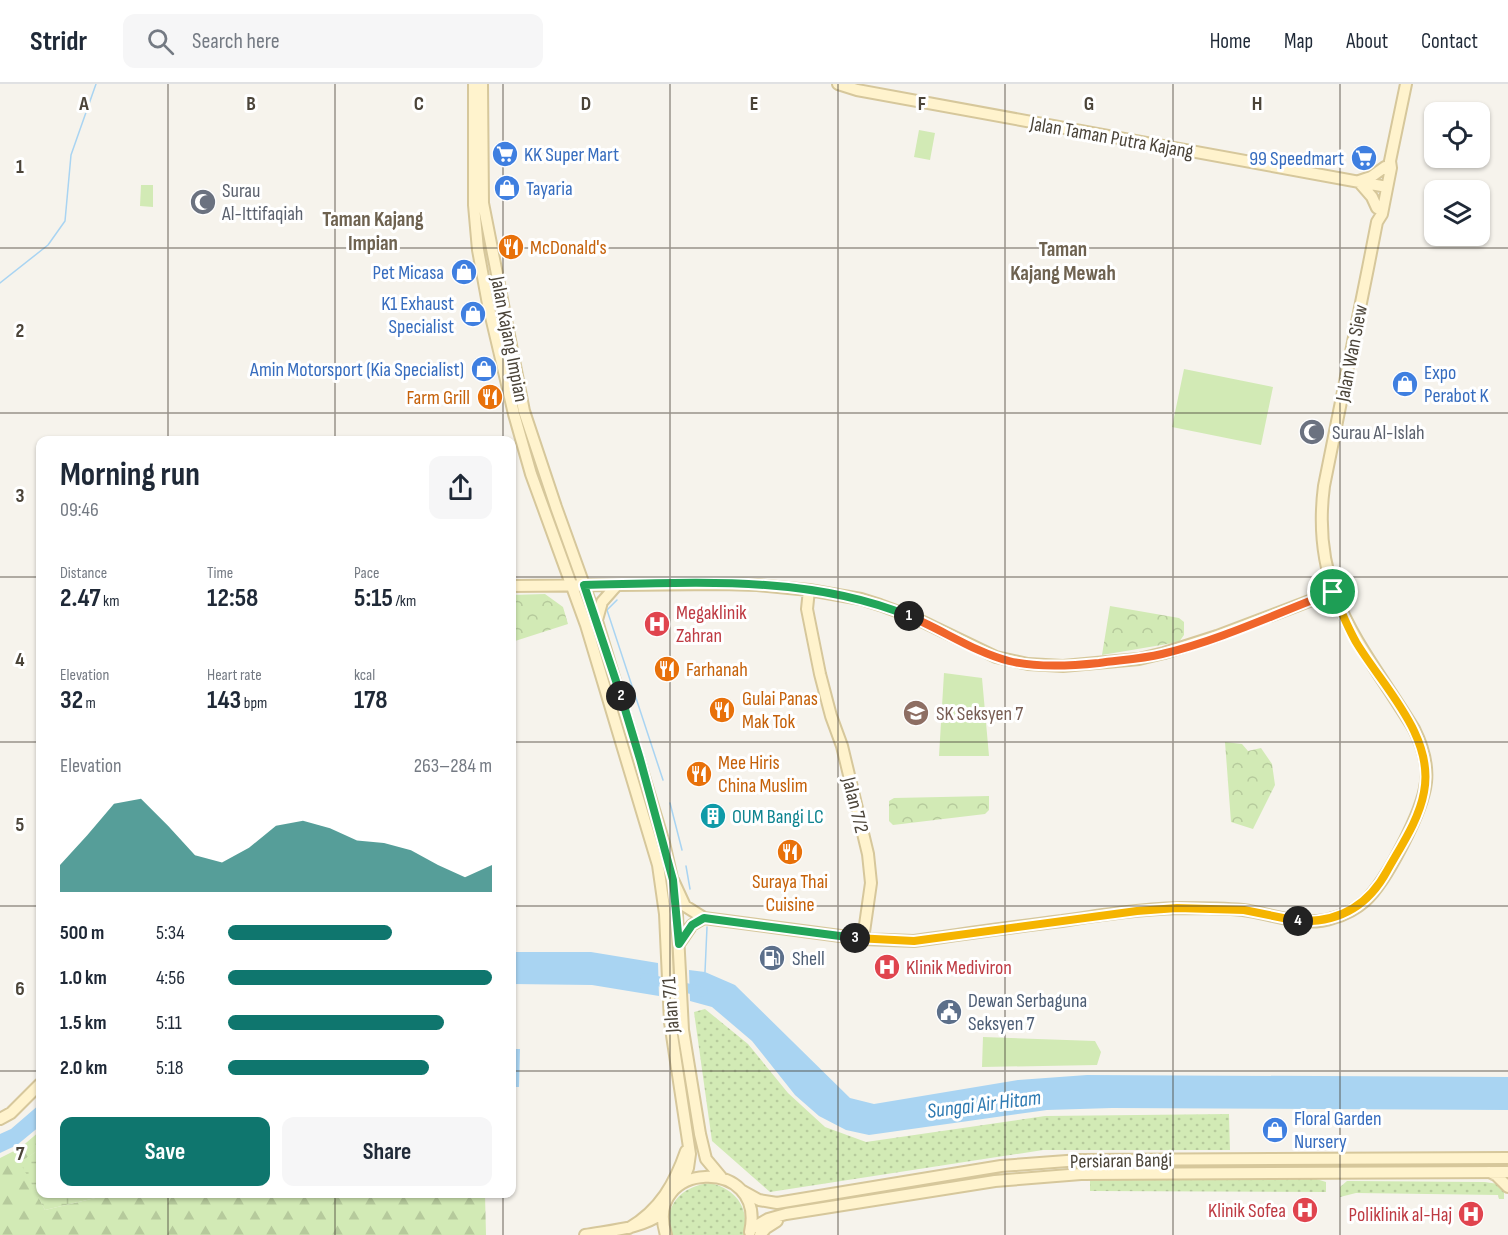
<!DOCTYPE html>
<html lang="en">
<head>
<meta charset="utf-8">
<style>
  :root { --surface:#fff; --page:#f6f6f7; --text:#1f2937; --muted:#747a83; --line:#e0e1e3; --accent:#0f766e }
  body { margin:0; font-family:"Sofia Sans Condensed",sans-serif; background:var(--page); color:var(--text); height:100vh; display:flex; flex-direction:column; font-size:22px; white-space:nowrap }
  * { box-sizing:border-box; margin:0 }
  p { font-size:20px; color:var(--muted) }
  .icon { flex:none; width:33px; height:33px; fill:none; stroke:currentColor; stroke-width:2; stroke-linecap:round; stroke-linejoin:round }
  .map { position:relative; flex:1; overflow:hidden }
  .details { position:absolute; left:36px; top:352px; width:480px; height:762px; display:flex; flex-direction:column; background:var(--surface); border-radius:12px; box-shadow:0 2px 4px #0004 }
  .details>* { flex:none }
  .controls { position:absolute; left:1424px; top:18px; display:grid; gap:12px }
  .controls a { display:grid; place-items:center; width:66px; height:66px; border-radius:12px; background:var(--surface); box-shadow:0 2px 4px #0004; font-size:30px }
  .pin { position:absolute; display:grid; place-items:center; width:51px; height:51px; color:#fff; margin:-26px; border:3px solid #fff; border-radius:50%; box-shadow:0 2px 6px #0007 }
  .km { position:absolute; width:30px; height:30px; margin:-15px; border-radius:50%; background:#222; color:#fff; font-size:16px; line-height:30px; text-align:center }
  .round { display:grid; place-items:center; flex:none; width:63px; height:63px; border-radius:12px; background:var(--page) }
  .head { display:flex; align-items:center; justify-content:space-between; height:102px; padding:0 24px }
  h1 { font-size:33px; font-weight:700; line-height:45px }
  .stats { display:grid; grid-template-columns:repeat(3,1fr); gap:9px; height:102px; padding:6px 24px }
  .stats div { display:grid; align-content:center }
  .stats b { font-size:26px; font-weight:700 }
  .stats small { font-size:16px; font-weight:400 }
  .stats p { font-size:16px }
  .chart { height:168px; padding:12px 24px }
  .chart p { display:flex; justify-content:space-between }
  .chart svg { width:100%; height:108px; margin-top:6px; fill:var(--accent); opacity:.7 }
  .primary-button { display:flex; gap:12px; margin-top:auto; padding:12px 24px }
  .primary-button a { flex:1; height:69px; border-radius:12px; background:var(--accent); color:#fff; font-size:24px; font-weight:700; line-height:69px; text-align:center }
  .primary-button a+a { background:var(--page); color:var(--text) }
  ul { padding:0 24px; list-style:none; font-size:20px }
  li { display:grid; grid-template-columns:96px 72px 1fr; align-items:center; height:45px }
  li i { height:15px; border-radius:8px; background:var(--accent) }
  header { display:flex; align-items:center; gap:36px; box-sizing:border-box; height:84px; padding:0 30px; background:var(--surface); border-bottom:2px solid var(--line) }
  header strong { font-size:28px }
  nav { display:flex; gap:33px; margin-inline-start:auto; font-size:21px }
  .search { width:420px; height:54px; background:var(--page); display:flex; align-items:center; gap:15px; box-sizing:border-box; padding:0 21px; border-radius:12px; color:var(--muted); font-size:22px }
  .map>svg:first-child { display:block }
  .grass { fill:url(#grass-dots) }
  .forest { fill:url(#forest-firs) }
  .wetland { fill:url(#wetland-marsh) }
  .park { fill:url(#park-crowns) }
  .garden { fill:#d2eab5 }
  .water { fill:#a9d4f2 }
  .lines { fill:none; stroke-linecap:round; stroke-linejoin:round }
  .stream { stroke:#a9d4f2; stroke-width:1.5 }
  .river { stroke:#a9d4f2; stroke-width:10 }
  .secondary-casing { stroke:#d6c79b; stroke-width:14 }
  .secondary { stroke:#fff3cd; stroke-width:10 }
  .split-1-casing { stroke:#fff; stroke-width:12 }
  .split-2-casing { stroke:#fff; stroke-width:12 }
  .split-3-casing { stroke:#fff; stroke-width:12 }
  .split-4-casing { stroke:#fff; stroke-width:12 }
  .split-5-casing { stroke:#fff; stroke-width:12 }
  .split-1 { stroke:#f0652b; stroke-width:8 }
  .split-2 { stroke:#22a559; stroke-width:8 }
  .split-3 { stroke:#22a559; stroke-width:8 }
  .split-4 { stroke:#f5b400; stroke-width:8 }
  .split-5 { stroke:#f5b400; stroke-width:8 }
  .grid { fill:none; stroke:#4b4439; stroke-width:1.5; stroke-opacity:0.55 }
  .labels { text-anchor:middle; stroke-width:6; stroke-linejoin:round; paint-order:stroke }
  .street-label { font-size:20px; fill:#4b4439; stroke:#fff }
  .shop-label { font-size:20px; fill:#366cbe; stroke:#fff; text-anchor:start }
  .worship-label { font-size:20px; fill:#5b616d; stroke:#fff; text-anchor:start }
  .food-label { font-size:20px; fill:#c56008; stroke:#fff; text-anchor:start }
  .health-label { font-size:20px; fill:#be3a42; stroke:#fff; text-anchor:start }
  .education-label { font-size:20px; fill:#785e54; stroke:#fff; text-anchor:start }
  .culture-label { font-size:20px; fill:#0d838f; stroke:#fff; text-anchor:start }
  .service-label { font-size:20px; fill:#4e5e75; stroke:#fff; text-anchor:start }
  .neighbourhood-label { font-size:21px; font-weight:bold; fill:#6e6250; stroke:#fff }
  .water-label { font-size:21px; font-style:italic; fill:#2e7ab2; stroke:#fff }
  .grid-label { font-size:20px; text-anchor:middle; font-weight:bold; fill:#4b4439; stroke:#fff; stroke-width:6; stroke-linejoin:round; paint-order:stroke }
</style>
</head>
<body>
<header>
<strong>Stridr</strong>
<div class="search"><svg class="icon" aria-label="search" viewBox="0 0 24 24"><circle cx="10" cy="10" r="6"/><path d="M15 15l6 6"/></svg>Search here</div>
<nav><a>Home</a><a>Map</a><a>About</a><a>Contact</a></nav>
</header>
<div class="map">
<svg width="1508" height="1151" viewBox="0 0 1508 1151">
  <defs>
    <pattern id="grass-dots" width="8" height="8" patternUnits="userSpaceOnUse" patternTransform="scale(1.5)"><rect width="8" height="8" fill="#d2eab5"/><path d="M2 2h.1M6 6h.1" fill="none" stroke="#b6ca9c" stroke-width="1.8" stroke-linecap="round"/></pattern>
    <pattern id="forest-firs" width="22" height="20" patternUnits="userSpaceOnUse" patternTransform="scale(1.5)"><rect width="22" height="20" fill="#d2eab5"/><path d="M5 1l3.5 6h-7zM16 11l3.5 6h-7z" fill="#b6ca9c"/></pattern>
    <pattern id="wetland-marsh" width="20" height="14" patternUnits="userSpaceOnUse" patternTransform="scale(1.5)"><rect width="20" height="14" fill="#d2eab5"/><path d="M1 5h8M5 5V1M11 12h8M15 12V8" fill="none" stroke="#b6ca9c"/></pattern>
    <pattern id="park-crowns" width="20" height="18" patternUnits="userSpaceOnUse" patternTransform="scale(1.5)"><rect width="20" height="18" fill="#d2eab5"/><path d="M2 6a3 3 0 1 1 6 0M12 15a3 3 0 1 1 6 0" fill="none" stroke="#b6ca9c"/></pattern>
  </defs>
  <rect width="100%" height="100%" fill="#f6f3ec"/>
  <!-- grass -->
  <path class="grass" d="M705,925L748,960L788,1009L825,1043L866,1058L1045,1032L1229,1030L1230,1066H1043L770,1108L712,1057L694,928Z
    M1107,1093L1313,1094L1326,1098V1108L1090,1107V1096Z
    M1347,1097L1485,1098L1498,1100L1504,1105V1115H1499L1498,1111L1356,1109L1340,1113V1103Z
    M710,1099C736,1105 750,1124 744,1151H670C663,1122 681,1102 710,1099Z"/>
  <!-- forest -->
  <path class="forest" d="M40,1047V1065L21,1078L45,1126L112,1110H485L486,1151H0V1074L20,1064Z"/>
  <!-- wetland -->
  <path class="wetland" d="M40,1065V1110H112L45,1126L20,1078Z"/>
  <!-- park -->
  <path class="park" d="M545,510L563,523L568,540L512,558V511Z
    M1110,522L1179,534L1184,538V551L1179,558L1102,571Z
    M1225,658L1242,660L1248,667L1261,664L1272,680L1275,701L1253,745L1231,738Z
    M989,712V726L985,730L893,741L889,737V717L894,714Z"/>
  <!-- garden -->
  <path class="garden" d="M919,46L935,49L930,76L914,73Z
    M141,101H153V123L140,122Z
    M1184,285L1273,303L1261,361L1172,343Z
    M944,589L982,594L989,672H939Z
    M983,953L1095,957L1101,968L1097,981L982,983Z"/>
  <!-- water -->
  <path class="water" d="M512,868H591L658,879L659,912L592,901L512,900Z
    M689,886L705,888L735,901L850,1014L874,1020L1018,996L1087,991L1508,993V1026L1112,1024L1047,1026L869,1051L846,1046L819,1032L795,1011L752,957L712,923L690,917Z
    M512,965H520L519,1003H512Z
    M40,1020V1042L17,1061L0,1069V1050L11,1045Z"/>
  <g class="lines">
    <!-- stream -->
    <path class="stream" d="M0,199L48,161L65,137L71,71L96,0
      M617,516L607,526L663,696
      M670,719L682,766
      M686,782L690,805
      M705,888L707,843"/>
    <!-- river -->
    <path class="river" d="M645,894L703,908"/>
    <!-- secondary casing -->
    <g class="secondary-casing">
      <path id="secondary" d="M474,0V121L478,166L488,220L514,330L531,390L586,541L658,781L665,830L670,938L690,1070L688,1084L682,1099
        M482,0L483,119L524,327L556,423L597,537L664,759L676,812L683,946L700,1050L706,1075L721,1093
        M838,0L857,6L1387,103
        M1359,97L1371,93L1385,83
        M1359,98L1372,113L1377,124
        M512,502L720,500L757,501L809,506L861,515L880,521L915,534L996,573L1028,580L1063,582L1139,575L1164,569L1217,552L1333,508
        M809,506L807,525L820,590L831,632L842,662L868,770L871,799L863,855
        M597,536L602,518L617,501
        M673,796L685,822L704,834L863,855L914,857C963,850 1013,843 1062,837C1101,831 1140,825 1180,824C1201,824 1222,824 1243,826C1273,830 1303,844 1333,834C1344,831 1356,825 1365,817C1386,798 1423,727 1426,698C1428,679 1422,661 1414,645C1362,560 1310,510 1324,402L1368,184L1377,138L1382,130L1391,84L1390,77L1406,0
        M679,860L692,841L704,834
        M0,1035L11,1029L40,1000
        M1489,1088L1496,1091L1508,1103
        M741,1106L759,1116L777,1119L1001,1082L1080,1076L1508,1074
        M629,1144C660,1126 675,1099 686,1067
        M751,1145L768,1135L786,1130L995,1097L1081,1090L1508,1088
        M585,1151C613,1146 640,1145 663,1129
        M666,1151C642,1077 767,1071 750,1148
        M760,1151L766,1144L777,1137"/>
    </g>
    <!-- secondary -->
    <use href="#secondary" class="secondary"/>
  </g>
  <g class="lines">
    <!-- split-1 casing -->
    <g class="split-1-casing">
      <path id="split-1" d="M909,532C943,546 974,568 1009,577C1037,584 1070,582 1099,579C1121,576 1141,575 1162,570C1221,556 1277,529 1333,508"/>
    </g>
    <!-- split-2 casing -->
    <g class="split-2-casing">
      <path id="split-2" d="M621,612L584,501C692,499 807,490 909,532"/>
    </g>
    <!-- split-3 casing -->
    <g class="split-3-casing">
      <path id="split-3" d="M621,612L640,675L673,796L679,860L692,841L704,834L855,854"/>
    </g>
    <!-- split-4 casing -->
    <g class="split-4-casing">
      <path id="split-4" d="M855,854L914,857L1137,827L1177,824L1244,826L1298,837"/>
    </g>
    <!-- split-5 casing -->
    <g class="split-5-casing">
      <path id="split-5" d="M1298,837C1338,839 1368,822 1387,787C1401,762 1419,736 1424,708C1435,652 1383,603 1356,558C1347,542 1340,525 1333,508"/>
    </g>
    <!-- split-1 -->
    <use href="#split-1" class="split-1"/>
    <!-- split-2 -->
    <use href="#split-2" class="split-2"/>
    <!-- split-3 -->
    <use href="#split-3" class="split-3"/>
    <!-- split-4 -->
    <use href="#split-4" class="split-4"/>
    <!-- split-5 -->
    <use href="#split-5" class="split-5"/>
  </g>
  <!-- grid -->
  <path class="grid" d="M168,0V357M335,0V357M503,0V357M670,0V1151M838,0V1151M1005,0V1151M1173,0V1151M1340,0V1151M0,164H1508M0,329H1508M0,493H40M512,493H1508M0,658H40M512,658H1508M0,822H40M512,822H1508M0,987H40M512,987H1508M168,1110V1151M335,1110V1151M503,1110V1151"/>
  <!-- icons -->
  <defs>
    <g id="supermarket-disc" transform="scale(1.35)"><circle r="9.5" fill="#3f7fe0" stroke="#fff"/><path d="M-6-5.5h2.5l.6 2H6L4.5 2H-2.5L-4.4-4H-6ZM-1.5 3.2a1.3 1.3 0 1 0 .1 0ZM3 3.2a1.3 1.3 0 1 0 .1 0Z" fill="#fff"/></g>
    <g id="shop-disc" transform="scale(1.35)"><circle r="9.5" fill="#3f7fe0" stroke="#fff"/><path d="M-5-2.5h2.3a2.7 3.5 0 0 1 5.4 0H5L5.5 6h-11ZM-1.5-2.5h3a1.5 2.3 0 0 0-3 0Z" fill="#fff"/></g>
    <g id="mosque-disc" transform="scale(1.35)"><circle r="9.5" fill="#6b7280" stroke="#fff"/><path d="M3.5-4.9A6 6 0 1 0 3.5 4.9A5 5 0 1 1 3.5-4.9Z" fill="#fff"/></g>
    <g id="restaurant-disc" transform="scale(1.35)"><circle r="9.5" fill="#e8710a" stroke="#fff"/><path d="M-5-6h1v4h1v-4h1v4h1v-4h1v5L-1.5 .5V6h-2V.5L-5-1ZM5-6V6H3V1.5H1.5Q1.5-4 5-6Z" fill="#fff"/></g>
    <g id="hospital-disc" transform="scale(1.35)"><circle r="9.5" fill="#e0444e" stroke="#fff"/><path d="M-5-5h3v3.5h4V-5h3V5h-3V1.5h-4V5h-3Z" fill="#fff"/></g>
    <g id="school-disc" transform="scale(1.35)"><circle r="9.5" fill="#8d6e63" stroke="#fff"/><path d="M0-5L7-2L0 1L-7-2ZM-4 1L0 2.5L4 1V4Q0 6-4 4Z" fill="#fff"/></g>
    <g id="building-disc" transform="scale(1.35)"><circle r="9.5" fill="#0f9aa8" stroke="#fff"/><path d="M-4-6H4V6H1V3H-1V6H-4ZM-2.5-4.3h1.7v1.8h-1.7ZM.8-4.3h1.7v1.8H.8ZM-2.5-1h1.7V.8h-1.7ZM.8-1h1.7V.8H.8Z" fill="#fff"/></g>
    <g id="fuel-disc" transform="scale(1.35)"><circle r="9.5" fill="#5c6f8a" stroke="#fff"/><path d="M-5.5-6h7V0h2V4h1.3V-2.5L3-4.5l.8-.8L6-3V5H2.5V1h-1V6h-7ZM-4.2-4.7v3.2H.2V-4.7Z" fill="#fff"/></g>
    <g id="civic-disc" transform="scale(1.35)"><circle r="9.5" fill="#5c6f8a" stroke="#fff"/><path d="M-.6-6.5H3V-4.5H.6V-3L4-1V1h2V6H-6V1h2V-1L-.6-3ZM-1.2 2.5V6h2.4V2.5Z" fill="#fff"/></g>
  </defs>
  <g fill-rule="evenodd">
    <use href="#supermarket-disc" x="505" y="70"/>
    <use href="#supermarket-disc" x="1364" y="74"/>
    <use href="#shop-disc" x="507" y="104"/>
    <use href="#mosque-disc" x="203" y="118"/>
    <use href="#restaurant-disc" x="511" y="163"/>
    <use href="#shop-disc" x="464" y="188"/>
    <use href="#shop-disc" x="473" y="230"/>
    <use href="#shop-disc" x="484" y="285"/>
    <use href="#shop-disc" x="1405" y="300"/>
    <use href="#restaurant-disc" x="490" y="313"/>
    <use href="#mosque-disc" x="1312" y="348"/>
    <use href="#hospital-disc" x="657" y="540"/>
    <use href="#restaurant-disc" x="667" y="585"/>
    <use href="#restaurant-disc" x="722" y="626"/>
    <use href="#school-disc" x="916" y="629"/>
    <use href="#restaurant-disc" x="699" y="690"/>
    <use href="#building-disc" x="713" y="732"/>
    <use href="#restaurant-disc" x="790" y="768"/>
    <use href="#fuel-disc" x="772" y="874"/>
    <use href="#hospital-disc" x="887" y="883"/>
    <use href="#civic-disc" x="949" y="928"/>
    <use href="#shop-disc" x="1275" y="1046"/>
    <use href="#hospital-disc" x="1305" y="1126"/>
    <use href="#hospital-disc" x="1471" y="1130"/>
  </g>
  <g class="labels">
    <!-- street labels -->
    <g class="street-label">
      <text transform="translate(1112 53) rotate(10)" y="7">Jalan Taman Putra Kajang</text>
      <text transform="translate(510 255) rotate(79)" y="7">Jalan Kajang Impian</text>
      <text transform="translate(1351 269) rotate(-79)" y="7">Jalan Wan Siew</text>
      <text transform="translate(856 721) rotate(76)" y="7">Jalan 7/2</text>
      <text transform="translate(670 921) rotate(-94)" y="7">Jalan 7/1</text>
      <text transform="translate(1121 1076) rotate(-1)" y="7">Persiaran Bangi</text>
    </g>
    <!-- shop labels -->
    <g class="shop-label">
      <text x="524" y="77">KK Super Mart</text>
      <text x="1344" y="81" text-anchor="end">99 Speedmart</text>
      <text x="526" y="111">Tayaria</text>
      <text x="444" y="195" text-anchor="end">Pet Micasa</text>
      <text x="454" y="226" text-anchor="end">K1 Exhaust<tspan x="454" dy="23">Specialist</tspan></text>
      <text x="464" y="292" text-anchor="end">Amin Motorsport (Kia Specialist)</text>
      <text x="1424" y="295">Expo<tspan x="1424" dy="23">Perabot K</tspan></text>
      <text x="1294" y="1041">Floral Garden<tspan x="1294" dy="23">Nursery</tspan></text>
    </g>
    <!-- worship labels -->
    <g class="worship-label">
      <text x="222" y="113">Surau<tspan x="222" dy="23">Al-Ittifaqiah</tspan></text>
      <text x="1332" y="355">Surau Al-Islah</text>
    </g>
    <!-- food labels -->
    <g class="food-label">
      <text x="530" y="170">McDonald's</text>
      <text x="470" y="320" text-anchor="end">Farm Grill</text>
      <text x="686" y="592">Farhanah</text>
      <text x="742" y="621">Gulai Panas<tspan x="742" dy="23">Mak Tok</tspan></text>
      <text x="718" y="685">Mee Hiris<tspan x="718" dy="23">China Muslim</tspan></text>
      <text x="790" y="804" text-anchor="middle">Suraya Thai<tspan x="790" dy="23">Cuisine</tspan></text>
    </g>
    <!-- health labels -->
    <g class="health-label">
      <text x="676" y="535">Megaklinik<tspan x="676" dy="23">Zahran</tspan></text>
      <text x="906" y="890">Klinik Mediviron</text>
      <text x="1286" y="1133" text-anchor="end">Klinik Sofea</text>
      <text x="1452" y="1137" text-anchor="end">Poliklinik al-Haj</text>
    </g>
    <!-- education labels -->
    <g class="education-label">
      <text x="936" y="636">SK Seksyen 7</text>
    </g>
    <!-- culture labels -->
    <g class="culture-label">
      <text x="732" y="739">OUM Bangi LC</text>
    </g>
    <!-- service labels -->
    <g class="service-label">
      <text x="792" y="881">Shell</text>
      <text x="968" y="923">Dewan Serbaguna<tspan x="968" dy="23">Seksyen 7</tspan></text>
    </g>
    <!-- neighbourhood labels -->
    <g class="neighbourhood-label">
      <text x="373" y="142">Taman Kajang<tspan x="373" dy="24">Impian</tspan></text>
      <text x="1063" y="172">Taman<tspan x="1063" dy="24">Kajang Mewah</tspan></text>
    </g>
    <!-- water labels -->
    <g class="water-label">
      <text transform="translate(984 1020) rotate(-7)" y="7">Sungai Air Hitam</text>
    </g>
  </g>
  <g class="grid-label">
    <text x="84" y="26">A</text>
    <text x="251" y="26">B</text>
    <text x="419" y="26">C</text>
    <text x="586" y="26">D</text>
    <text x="754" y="26">E</text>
    <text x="922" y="26">F</text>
    <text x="1089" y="26">G</text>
    <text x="1257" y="26">H</text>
    <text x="20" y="89">1</text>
    <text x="20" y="253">2</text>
    <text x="20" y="418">3</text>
    <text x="20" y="582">4</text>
    <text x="20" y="747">5</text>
    <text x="20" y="911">6</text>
    <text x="20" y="1076">7</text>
  </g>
</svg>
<div class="controls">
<a><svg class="icon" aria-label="locate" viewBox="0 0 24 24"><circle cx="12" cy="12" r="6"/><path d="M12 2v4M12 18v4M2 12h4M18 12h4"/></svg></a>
<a><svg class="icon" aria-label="layers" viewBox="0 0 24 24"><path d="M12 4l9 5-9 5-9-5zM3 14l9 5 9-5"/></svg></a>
</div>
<div class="pin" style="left:1333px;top:508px;background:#1e9e55"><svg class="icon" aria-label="arrive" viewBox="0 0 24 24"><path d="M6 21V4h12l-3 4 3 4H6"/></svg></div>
<b class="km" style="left:909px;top:532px">1</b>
<b class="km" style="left:621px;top:612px">2</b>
<b class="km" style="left:855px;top:854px">3</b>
<b class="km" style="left:1298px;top:837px">4</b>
<section class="details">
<div class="head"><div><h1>Morning run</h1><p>09:46</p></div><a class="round"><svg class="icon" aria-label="share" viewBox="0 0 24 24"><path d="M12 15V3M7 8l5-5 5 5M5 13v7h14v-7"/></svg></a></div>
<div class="stats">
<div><p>Distance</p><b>2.47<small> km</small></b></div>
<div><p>Time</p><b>12:58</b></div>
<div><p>Pace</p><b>5:15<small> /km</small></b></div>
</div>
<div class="stats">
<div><p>Elevation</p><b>32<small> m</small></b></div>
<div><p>Heart rate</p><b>143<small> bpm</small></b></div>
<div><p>kcal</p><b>178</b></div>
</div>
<div class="chart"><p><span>Elevation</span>263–284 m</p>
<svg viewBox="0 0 160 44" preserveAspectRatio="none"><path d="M0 44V33L10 21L20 8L30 6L40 17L50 29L60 32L70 26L80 17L90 15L100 18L110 23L120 24L130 27L140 33L150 38L160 33V44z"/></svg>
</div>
<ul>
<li><b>500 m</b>5:34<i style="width:62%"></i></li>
<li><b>1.0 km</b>4:56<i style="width:100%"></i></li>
<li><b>1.5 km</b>5:11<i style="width:82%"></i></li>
<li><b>2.0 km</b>5:18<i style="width:76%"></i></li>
</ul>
<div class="primary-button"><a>Save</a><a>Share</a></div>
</section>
</div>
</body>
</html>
